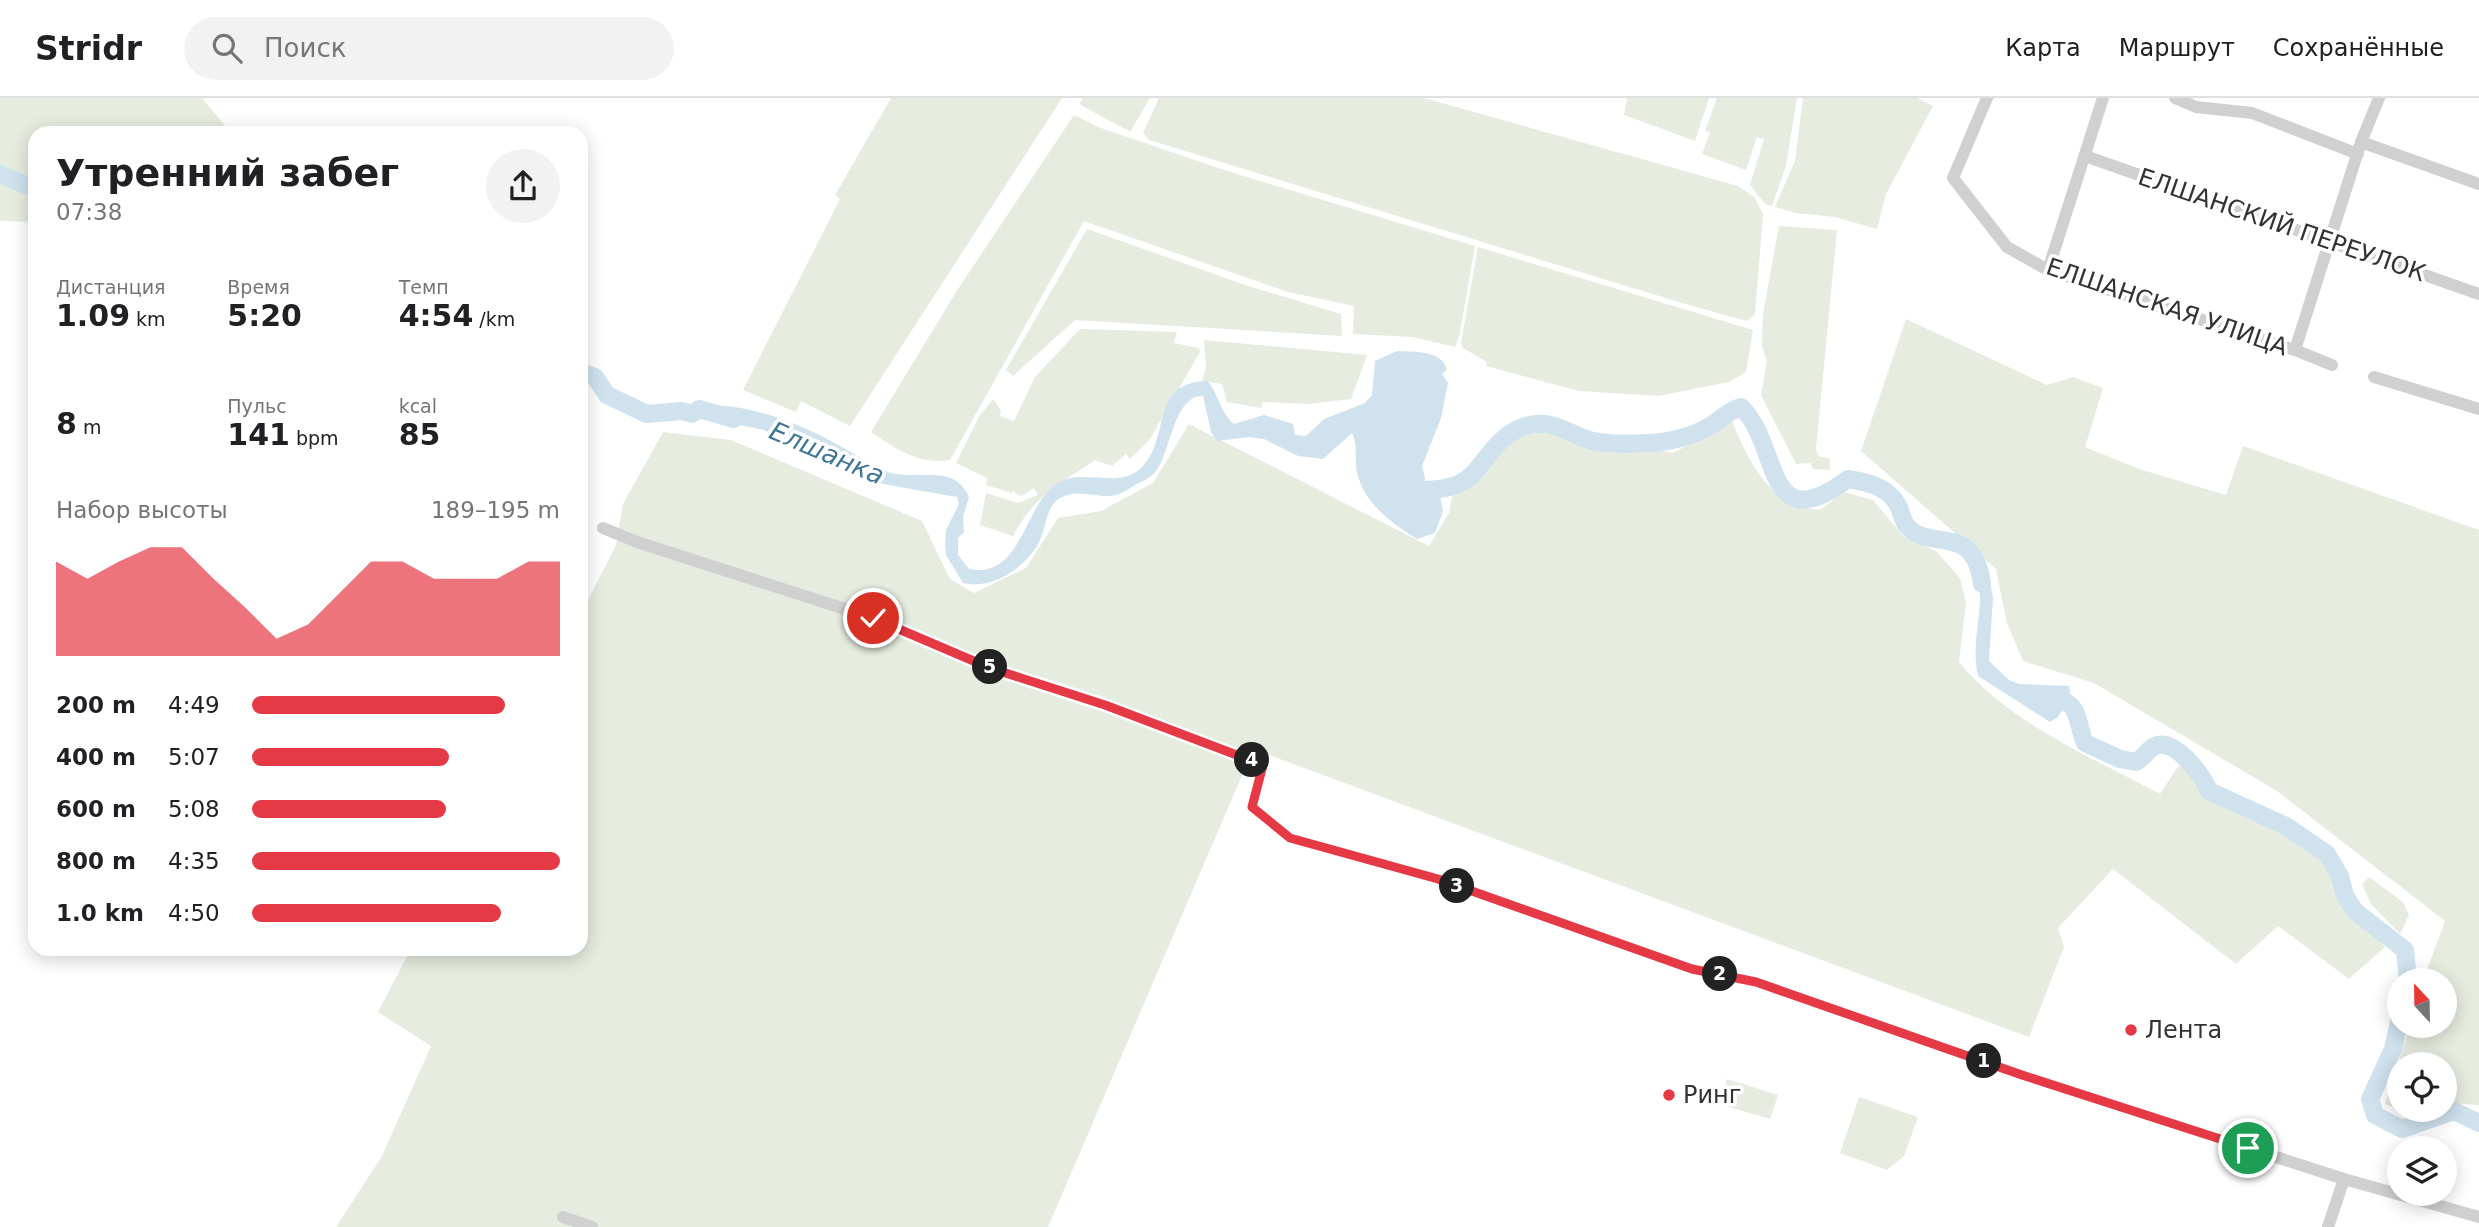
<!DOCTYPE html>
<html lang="ru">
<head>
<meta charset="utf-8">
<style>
  :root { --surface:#fff; --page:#f2f2f2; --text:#202124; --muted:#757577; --line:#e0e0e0; --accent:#e63946 }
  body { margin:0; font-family:"DejaVu Sans",sans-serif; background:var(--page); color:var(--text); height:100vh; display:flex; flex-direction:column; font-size:26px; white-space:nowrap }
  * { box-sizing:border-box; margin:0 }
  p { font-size:23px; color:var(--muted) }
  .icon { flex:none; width:38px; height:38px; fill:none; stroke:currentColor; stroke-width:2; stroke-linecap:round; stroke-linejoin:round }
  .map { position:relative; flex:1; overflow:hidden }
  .sheet { position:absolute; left:28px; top:28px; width:560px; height:830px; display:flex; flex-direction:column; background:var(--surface); border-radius:21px; box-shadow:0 4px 18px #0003 }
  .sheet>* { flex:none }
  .needle { width:46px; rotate:338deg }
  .tools { position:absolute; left:2387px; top:870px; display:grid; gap:14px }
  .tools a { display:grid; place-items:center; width:70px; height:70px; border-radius:50%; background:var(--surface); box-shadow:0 4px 18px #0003; font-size:35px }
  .pin { position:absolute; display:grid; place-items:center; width:60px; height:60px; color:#fff; margin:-30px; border:4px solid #fff; border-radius:50%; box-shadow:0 2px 7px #0007 }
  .km { position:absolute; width:35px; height:35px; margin:-18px; border-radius:50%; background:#222; color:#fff; font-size:19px; line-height:35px; text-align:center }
  .round { display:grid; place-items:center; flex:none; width:74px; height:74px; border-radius:37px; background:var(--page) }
  .summary { display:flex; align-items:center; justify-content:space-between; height:119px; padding:0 28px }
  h1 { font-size:38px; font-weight:800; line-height:52px }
  .metrics { display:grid; grid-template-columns:repeat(3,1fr); gap:10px; height:119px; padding:7px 28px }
  .metrics div { display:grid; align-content:center }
  .metrics b { font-size:30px; font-weight:800 }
  .metrics small { font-size:19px; font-weight:400 }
  .metrics p { font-size:19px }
  .chart { height:196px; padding:14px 28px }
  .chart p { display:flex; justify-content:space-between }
  .chart svg { width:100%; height:126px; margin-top:7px; fill:var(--accent); opacity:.7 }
  ul { padding:0 28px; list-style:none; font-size:23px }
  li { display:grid; grid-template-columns:112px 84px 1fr; align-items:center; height:52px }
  li i { height:18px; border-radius:9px; background:var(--accent) }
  header { display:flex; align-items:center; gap:42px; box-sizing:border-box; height:98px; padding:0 35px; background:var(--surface); border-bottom:2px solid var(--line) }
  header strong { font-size:33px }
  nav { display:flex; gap:38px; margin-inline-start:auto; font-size:24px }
  .search { width:490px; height:63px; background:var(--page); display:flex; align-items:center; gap:18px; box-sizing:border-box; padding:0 24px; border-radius:38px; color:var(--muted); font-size:26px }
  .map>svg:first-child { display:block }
  .green { fill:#e6ecdf }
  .water { fill:#cfe2ee }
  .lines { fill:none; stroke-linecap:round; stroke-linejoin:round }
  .river { stroke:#cfe2ee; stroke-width:18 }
  .minor { stroke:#d0d0d0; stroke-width:12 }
  .route-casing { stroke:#fff; stroke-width:14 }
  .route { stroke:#e63946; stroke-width:9 }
  .poi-dot { fill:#e63946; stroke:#fff; stroke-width:2.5 }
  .labels { text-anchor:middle; stroke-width:7; stroke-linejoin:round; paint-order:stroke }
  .street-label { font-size:24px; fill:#333; stroke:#fff }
  .poi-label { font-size:24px; fill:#333; stroke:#fff; text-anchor:start }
  .water-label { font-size:26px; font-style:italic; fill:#3f7597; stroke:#fff }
</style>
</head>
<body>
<header>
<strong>Stridr</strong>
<div class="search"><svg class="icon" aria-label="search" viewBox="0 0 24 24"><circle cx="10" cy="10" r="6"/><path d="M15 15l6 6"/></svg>Поиск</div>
<nav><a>Карта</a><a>Маршрут</a><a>Сохранённые</a></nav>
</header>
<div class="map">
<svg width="2479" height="1129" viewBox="0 0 2479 1129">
  <rect width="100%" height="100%" fill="#fff"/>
  <!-- green -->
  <path class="green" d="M0,0H202L231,35H35V124L0,123Z
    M891,0H1062L850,328L801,303L796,314L743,292L840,101L835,97Z
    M1083,0H1150L1130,34L1079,6Z
    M1159,0H1424L1738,88L1754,99L1763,116L1755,216L1747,223L1692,208L1149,42L1143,35Z
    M1627,0H1709L1695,43L1624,17Z
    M1717,0H1797L1786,68L1772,108L1765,106L1750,87L1764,41L1757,39L1746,72L1702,56L1710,34L1705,33Z
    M1803,0H1917L1933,8L1886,96L1877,131L1835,119L1796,115L1775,109L1795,63Z
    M1074,17L1098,29L1224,72L1475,148L1459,239L1455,249L1413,239L1353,236L1354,208L1288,194L1084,123L950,362C919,367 896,351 871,334L956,194Z
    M1779,128L1837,132L1816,351L1818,358L1830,361V372L1813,371L1810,365L1796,366L1761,297L1767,263L1762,248L1763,216Z
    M1087,131L1245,187L1341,216L1342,238L1075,222L1013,278L1006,272Z
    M1478,149L1753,232L1746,274L1729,284L1658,298L1579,293L1486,268L1487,264L1463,250L1461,245Z
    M1906,221L2047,287L2073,279L2103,290L2085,349L2139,371L2226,397L2243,348L2479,432V1007L2445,1005V966H2399V1012H2427L2404,1014L2385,1006L2410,928H2445V882H2423L2445,823L2277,693L2094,585L2023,563L2007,525L1996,471L1861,353Z
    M1080,231L1177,234L1174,245L1199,250L1200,254L1150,341L1130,361L1126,356L1112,368L1095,362C1058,387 1035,397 1013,438L980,427L986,395L1018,405L1038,397L1034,390L1021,398L1013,393L1011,395L986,387L987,380L956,365L980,317L993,301L1001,312L1000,318L1014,323L1035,279Z
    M1204,242L1367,257L1351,301L1307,306L1263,304L1261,310L1227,304L1222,286L1202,283L1206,269Z
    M1732,323C1749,365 1770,408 1820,412L1844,394L1873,402L1904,439L1936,453L1960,480L1966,504L1959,564C2009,625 2091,659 2160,696L2179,667L2331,767L2335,796L2385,849L2349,881L2278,828L2236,866L2113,771L2058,830L2064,849L2029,939L1261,654L1246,668L1048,1129H336L382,1058L431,948L378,914L411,851L581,850V516L616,447L623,406L663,334L731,342L922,423L950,481L974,495L1026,470L1058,420L1101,413L1153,385L1189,326L1429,448L1449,415L1453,394L1518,336L1543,329L1673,355Z
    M2369,779L2403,804L2409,817L2400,836L2371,806L2362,786Z
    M1727,981L1778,997L1770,1021L1719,1006Z
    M1859,999L1918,1019L1904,1058L1887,1072L1840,1055Z"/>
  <!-- water -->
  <path class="water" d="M1397,253C1414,254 1441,252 1447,271L1442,276L1448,285L1441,320L1422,368L1425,380L1423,391L1433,396L1439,393L1443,413L1435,435L1417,441C1393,426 1366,407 1358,378C1353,364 1359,349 1352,335L1323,361L1298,358L1264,341L1249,339L1217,343L1211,334L1203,298C1175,297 1171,350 1158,370C1154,378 1145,382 1137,386C1128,391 1120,398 1108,398C1091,398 1073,390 1057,402C1045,412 1046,433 1038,446C1024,471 991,492 963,485L946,457L945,447L946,432L959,406L957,399L866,383L841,364L813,360L802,350L764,332L706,320L714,313L703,308C745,304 794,324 831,343C851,353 867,366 888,374C916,384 954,364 969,399L963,419L964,434L958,440V457L969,471C1018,480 1023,419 1049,392C1077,363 1117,396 1143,368C1171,338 1149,284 1208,283C1219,298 1220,314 1234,326L1264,317L1293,326L1295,337L1306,338L1324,321L1365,305L1372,297L1375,263Z
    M1981,462L1987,470L1993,499L1989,563L2009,582L2019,586L2069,588L2071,599L2057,620L2050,624L1978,578C1972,552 1979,527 1980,501C1980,488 1976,475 1977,463Z"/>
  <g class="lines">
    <!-- river -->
    <path class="river" d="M0,76L35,91
      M581,274L595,279L607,297L647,316L682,313L692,316L699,311L734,321
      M1402,388C1422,395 1457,393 1473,376C1489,358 1499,338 1523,329C1550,319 1565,334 1589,342C1607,347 1630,346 1648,345C1669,344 1691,339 1710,328C1722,321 1727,313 1741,309C1781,346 1763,444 1848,381C1868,384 1889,389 1899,409C1901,414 1903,424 1907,428C1930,455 1974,423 1982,486
      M2048,597C2083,606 2074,618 2085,645L2120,661L2136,664C2143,660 2147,653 2153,649C2173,637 2203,677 2209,693L2286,728L2327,756L2340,778L2345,798L2355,813L2405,852L2408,882
      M2399,924L2393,951L2370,1001L2375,1017L2402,1031L2454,1013L2479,1025"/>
    <!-- minor -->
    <path class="minor" d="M1987,0L1953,80L2007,149L2048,172L2295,252L2332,267
      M2175,0L2196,9L2252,15L2358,56
      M2361,44L2479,86
      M2085,58L2479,196
      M2048,172L2103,0
      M2295,252L2361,44L2379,0
      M2374,279L2479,311
      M603,430L637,444L873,520L990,570L1105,607L1263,667L1252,709L1290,740L1438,781L1692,871L1756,884L2022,977L2344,1081L2479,1119
      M563,1119L592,1129
      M2328,1129L2344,1081"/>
  </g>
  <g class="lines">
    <!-- route casing -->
    <g class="route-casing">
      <path id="route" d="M873,520L990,570L1105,607L1263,667L1252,709L1290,740L1438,781L1692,871L1756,884L2022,977L2248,1050"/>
    </g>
    <!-- route -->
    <use href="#route" class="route"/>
  </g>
  <!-- markers -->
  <g class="poi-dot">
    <circle cx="2131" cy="932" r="7"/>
    <circle cx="1669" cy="997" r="7"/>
  </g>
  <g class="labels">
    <!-- street labels -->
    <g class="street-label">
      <text transform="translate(2282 127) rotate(19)" y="8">ЕЛШАНСКИЙ ПЕРЕУЛОК</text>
      <text transform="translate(2167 209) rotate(19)" y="8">ЕЛШАНСКАЯ УЛИЦА</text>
    </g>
    <!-- poi labels -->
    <g class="poi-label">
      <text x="2145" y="940">Лента</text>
      <text x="1683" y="1005">Ринг</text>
    </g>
    <!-- water labels -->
    <g class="water-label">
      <text transform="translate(827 355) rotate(23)" y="9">Елшанка</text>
    </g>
  </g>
</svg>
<div class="tools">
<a><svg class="needle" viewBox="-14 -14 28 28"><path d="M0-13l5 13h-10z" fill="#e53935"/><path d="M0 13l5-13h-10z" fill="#757577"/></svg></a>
<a><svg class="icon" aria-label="locate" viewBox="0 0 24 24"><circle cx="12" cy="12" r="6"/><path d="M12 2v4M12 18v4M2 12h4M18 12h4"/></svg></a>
<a><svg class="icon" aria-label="layers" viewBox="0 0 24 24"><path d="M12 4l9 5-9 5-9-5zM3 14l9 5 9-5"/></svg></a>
</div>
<div class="pin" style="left:2248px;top:1050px;background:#1e9e55"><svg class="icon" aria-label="arrive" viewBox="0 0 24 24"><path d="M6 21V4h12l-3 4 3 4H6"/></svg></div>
<div class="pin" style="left:873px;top:520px;background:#d93025"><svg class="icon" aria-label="check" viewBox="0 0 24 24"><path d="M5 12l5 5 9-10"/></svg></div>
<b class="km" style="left:1984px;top:963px">1</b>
<b class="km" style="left:1720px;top:876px">2</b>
<b class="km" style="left:1457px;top:788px">3</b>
<b class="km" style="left:1252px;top:662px">4</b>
<b class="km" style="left:990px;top:569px">5</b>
<section class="sheet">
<div class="summary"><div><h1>Утренний забег</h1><p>07:38</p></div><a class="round"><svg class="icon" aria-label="share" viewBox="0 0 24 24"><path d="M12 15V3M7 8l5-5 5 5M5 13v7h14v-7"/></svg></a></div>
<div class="metrics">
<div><p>Дистанция</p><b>1.09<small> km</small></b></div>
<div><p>Время</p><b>5:20</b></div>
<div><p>Темп</p><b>4:54<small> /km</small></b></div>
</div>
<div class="metrics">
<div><b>8<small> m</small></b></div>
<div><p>Пульс</p><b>141<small> bpm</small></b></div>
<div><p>kcal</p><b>85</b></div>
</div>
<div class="chart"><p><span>Набор высоты</span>189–195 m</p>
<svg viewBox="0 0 160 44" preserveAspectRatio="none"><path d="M0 44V11L10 17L20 11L30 6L40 6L50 17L60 27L70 38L80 33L90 22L100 11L110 11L120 17L130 17L140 17L150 11L160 11V44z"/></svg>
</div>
<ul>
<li><b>200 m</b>4:49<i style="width:82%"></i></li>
<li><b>400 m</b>5:07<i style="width:64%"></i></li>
<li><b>600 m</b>5:08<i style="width:63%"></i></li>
<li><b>800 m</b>4:35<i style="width:100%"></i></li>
<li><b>1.0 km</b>4:50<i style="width:81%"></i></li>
</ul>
</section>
</div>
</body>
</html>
